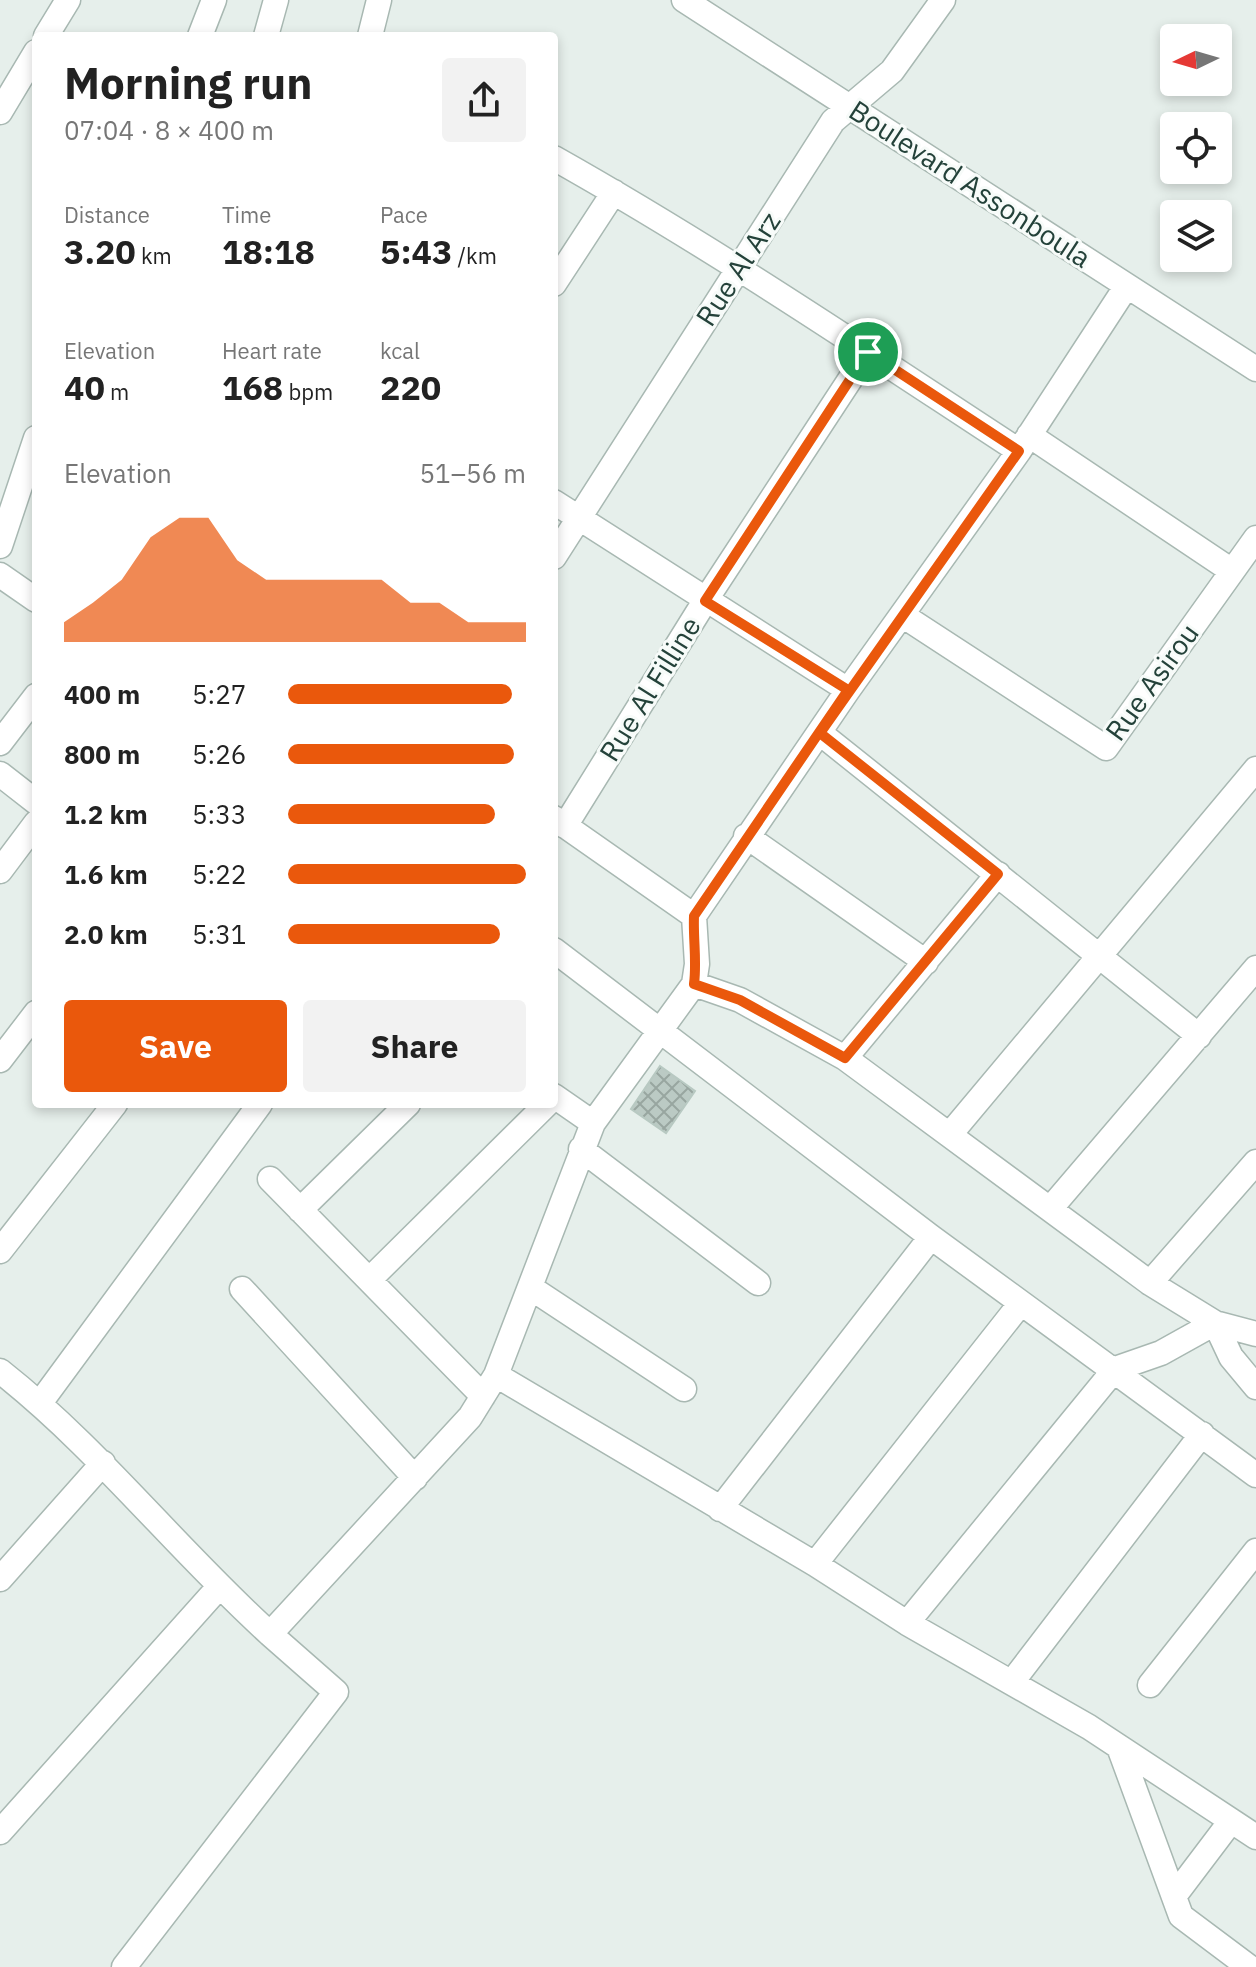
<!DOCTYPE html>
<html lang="en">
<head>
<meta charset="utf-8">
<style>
  :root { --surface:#fff; --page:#f2f2f2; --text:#222; --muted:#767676; --accent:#ea580c }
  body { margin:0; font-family:"IBM Plex Sans",sans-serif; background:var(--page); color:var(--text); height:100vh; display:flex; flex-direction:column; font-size:30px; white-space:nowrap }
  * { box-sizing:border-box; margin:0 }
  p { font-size:26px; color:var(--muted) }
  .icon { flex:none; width:44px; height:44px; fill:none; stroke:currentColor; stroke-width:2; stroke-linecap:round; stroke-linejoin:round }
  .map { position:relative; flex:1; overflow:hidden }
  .sheet { position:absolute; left:32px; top:32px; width:526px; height:1076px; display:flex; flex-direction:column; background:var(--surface); border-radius:8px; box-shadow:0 4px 12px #0003 }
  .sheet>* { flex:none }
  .needle { width:52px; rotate:265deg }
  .tools { position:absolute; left:1160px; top:24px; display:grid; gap:16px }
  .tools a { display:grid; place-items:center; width:72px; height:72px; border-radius:8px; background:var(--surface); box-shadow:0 4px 12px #0003; font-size:40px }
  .pin { position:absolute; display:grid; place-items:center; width:68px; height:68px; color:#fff; margin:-34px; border:4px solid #fff; border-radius:50%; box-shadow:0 2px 8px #0007 }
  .round { display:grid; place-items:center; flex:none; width:84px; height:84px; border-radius:8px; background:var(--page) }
  .summary { display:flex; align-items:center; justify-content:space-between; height:136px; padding:0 32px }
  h1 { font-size:44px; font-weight:700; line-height:60px }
  .stats { display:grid; grid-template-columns:repeat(3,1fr); gap:12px; height:136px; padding:8px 32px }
  .stats div { display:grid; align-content:center }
  .stats b { font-size:34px; font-weight:700 }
  .stats small { font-size:22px; font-weight:400 }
  .stats p { font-size:22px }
  .chart { height:224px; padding:16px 32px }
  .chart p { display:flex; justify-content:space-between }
  .chart svg { width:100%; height:144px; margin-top:8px; fill:var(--accent); opacity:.7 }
  .primary-button { display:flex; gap:16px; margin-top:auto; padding:16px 32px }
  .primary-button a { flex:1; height:92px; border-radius:8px; background:var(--accent); color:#fff; font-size:32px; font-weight:700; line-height:92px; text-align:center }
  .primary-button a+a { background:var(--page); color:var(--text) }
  ul { padding:0 32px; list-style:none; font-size:26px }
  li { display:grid; grid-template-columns:128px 96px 1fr; align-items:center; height:60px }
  li i { height:20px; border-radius:10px; background:var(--accent) }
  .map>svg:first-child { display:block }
  .building { fill:url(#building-cross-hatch); stroke:#b8c9c2; stroke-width:2 }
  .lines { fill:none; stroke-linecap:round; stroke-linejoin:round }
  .minor-casing { stroke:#a8b8b2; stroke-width:27 }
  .minor { stroke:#fff; stroke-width:24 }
  .route-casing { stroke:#fff; stroke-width:16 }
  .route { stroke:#ea580c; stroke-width:10 }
  .labels { text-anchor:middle; stroke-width:6; stroke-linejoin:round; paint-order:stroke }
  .street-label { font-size:28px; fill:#24423a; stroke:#f7fbf9 }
</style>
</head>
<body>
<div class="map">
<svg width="1256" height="1967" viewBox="0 0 1256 1967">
  <defs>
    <pattern id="building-cross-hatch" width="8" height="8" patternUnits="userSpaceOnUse" patternTransform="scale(2)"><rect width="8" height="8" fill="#bbcac4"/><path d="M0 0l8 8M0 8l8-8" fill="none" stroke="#98a6a0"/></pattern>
  </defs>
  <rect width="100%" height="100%" fill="#e6efeb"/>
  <!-- building -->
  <path class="building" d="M660,1066L695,1091L666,1133L631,1109Z"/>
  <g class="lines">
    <!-- minor casing -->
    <g class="minor-casing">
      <path id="minor" d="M684,0L1256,369
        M46,36L68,0
        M200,36L214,0
        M266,36L276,0
        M370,36L379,0
        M0,112L36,52
        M554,158C714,248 866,351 1019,451
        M554,284L614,192
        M1029,435L1232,571
        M554,502L848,690
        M0,546L36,438
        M554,557L833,121L892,71L943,0
        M0,575L36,600
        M902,615L1106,748L1256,538
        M820,733L1199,1036
        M0,743L36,696
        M0,774L36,802
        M554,818L694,916
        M565,826L705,601L868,352
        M746,836L926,962
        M0,871L36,823
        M554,950L931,1237L1256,1475
        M694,984L740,1000L845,1058L1150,1283L1215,1323L1231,1357L1256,1387
        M845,1058L998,874
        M0,1060L36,1013
        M554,1096L593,1123
        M951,1133L1256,769
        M581,1149L758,1283
        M270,1179L483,1396
        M1050,1209L1256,968
        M300,1210L408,1104
        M0,1251L115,1104
        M370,1279L547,1104
        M1150,1283L1256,1162
        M531,1288L684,1389
        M242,1289L415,1478
        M0,1371C99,1449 176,1549 270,1634
        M496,1375L815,1564L907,1623L1089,1727L1256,1837
        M40,1403L260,1104
        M720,1509L931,1237
        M815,1564L1021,1303
        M0,1579L103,1463
        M907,1623L1115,1369L1161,1353L1215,1323L1256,1334
        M1012,1682L1202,1434
        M1150,1685L1256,1551
        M1119,1747L1181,1916L1249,1967
        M0,1832L219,1587
        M1175,1895L1231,1821
        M124,1967L336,1692L270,1634L470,1417L496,1375L593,1123L694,984L697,964L694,916L848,690L1019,451L1126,287"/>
    </g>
    <!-- minor -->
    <use href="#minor" class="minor"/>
  </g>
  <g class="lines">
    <!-- route casing -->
    <g class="route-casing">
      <path id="route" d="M868,352L705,601L848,690L694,916C693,939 697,961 694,984L740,1000L845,1058L998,874L820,733L1019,451L868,352"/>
    </g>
    <!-- route -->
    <use href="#route" class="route"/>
  </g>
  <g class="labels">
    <!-- street labels -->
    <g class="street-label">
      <text transform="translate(970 184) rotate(33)" y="10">Boulevard Assonboula</text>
      <text transform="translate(738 269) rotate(-57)" y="10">Rue Al Arz</text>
      <text transform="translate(1152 682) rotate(-54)" y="10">Rue Asirou</text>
      <text transform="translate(650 689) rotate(-58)" y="10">Rue Al Filline</text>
    </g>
  </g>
</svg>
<div class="tools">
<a><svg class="needle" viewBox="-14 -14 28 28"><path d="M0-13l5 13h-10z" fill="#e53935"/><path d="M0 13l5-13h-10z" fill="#767676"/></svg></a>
<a><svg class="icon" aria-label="locate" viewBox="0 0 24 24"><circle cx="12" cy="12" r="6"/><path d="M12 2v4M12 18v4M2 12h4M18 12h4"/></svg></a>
<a><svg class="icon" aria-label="layers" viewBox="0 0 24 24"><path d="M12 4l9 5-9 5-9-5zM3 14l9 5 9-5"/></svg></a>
</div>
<div class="pin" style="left:868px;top:352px;background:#1e9e55"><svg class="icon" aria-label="arrive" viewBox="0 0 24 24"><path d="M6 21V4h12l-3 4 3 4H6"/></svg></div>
<section class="sheet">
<div class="summary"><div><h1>Morning run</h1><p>07:04 · 8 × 400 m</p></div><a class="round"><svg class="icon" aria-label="share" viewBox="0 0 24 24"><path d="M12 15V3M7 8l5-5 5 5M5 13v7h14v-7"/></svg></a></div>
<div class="stats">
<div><p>Distance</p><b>3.20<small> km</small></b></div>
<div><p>Time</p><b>18:18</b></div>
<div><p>Pace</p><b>5:43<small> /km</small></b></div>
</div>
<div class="stats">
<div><p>Elevation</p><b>40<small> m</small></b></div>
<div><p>Heart rate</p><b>168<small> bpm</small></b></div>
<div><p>kcal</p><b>220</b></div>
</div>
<div class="chart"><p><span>Elevation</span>51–56 m</p>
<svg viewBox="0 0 160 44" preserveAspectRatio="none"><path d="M0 44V38L10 32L20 25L30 12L40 6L50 6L60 19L70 25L80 25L90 25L100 25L110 25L120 32L130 32L140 38L150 38L160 38V44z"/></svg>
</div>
<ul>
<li><b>400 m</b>5:27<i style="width:94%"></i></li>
<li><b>800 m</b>5:26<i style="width:95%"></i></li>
<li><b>1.2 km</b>5:33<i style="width:87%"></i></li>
<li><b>1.6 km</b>5:22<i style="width:100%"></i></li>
<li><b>2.0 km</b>5:31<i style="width:89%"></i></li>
</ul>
<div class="primary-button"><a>Save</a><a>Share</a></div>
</section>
</div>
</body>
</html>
